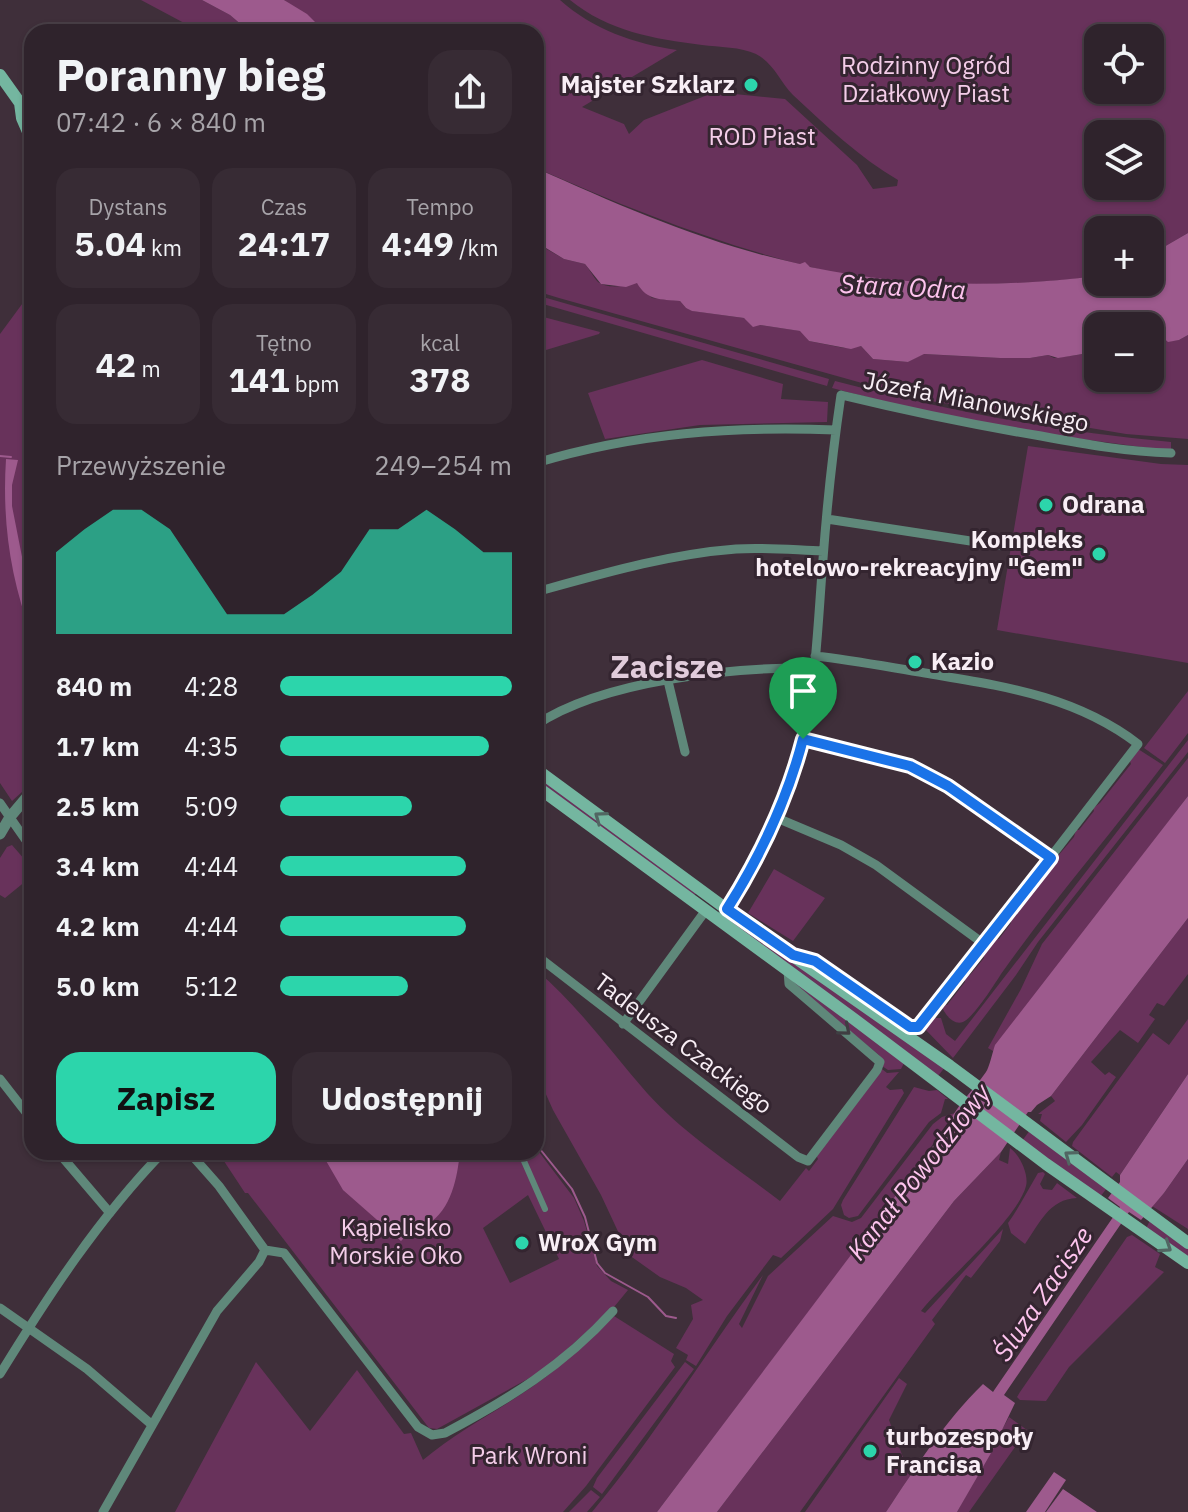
<!DOCTYPE html>
<html lang="pl">
<head>
<meta charset="utf-8">
<style>
  :root { --surface:#2f232c; --page:#372b34; --text:#f1f3f6; --muted:#a7a4a9; --line:#4a4048; --accent:#2cd5ab }
  body { margin:0; font-family:"IBM Plex Sans",sans-serif; background:var(--page); color:var(--text); height:100vh; display:flex; flex-direction:column; font-size:30px; white-space:nowrap }
  * { box-sizing:border-box; margin:0 }
  p { font-size:26px; color:var(--muted) }
  .icon { flex:none; width:44px; height:44px; fill:none; stroke:currentColor; stroke-width:2; stroke-linecap:round; stroke-linejoin:round }
  .map { position:relative; flex:1; overflow:hidden }
  .sheet { position:absolute; left:24px; top:24px; width:520px; height:1136px; display:flex; flex-direction:column; background:var(--surface); border-radius:24px; box-shadow:0 2px 6px #0004,0 0 0 2px var(--line) }
  .sheet>* { flex:none }
  .buttons { position:absolute; left:1084px; top:24px; display:grid; gap:16px }
  .buttons a { display:grid; place-items:center; width:80px; height:80px; border-radius:16px; background:var(--surface); box-shadow:0 2px 6px #0004,0 0 0 2px var(--line); font-size:40px }
  .pin { position:absolute; display:grid; place-items:center; width:68px; height:68px; color:#fff; margin:-82px -34px; border-radius:50% 50% 50% 0; rotate:-45deg; box-shadow:0 0 8px #0007 }
  .pin .icon { rotate:45deg }
  .round { display:grid; place-items:center; flex:none; width:84px; height:84px; border-radius:24px; background:var(--page) }
  .summary { display:flex; align-items:center; justify-content:space-between; height:136px; padding:0 32px }
  h1 { font-size:44px; font-weight:700; line-height:60px }
  .figures { display:grid; grid-template-columns:repeat(3,1fr); gap:12px; height:136px; padding:8px 32px }
  .figures div { display:grid; align-content:center; border-radius:20px; background:var(--page); text-align:center }
  .figures b { font-size:34px; font-weight:700 }
  .figures small { font-size:22px; font-weight:400 }
  .figures p { font-size:22px }
  .chart { height:224px; padding:16px 32px }
  .chart p { display:flex; justify-content:space-between }
  .chart svg { width:100%; height:144px; margin-top:8px; fill:var(--accent); opacity:.7 }
  .action { display:flex; gap:16px; margin-top:auto; padding:16px 32px }
  .action a { flex:1; height:92px; border-radius:24px; background:var(--accent); color:#111; font-size:32px; font-weight:700; line-height:92px; text-align:center }
  .action a+a { background:var(--page); color:var(--text) }
  ul { padding:0 32px; list-style:none; font-size:26px }
  li { display:grid; grid-template-columns:128px 96px 1fr; align-items:center; height:60px }
  li i { height:20px; border-radius:10px; background:var(--accent) }
  .map>svg:first-child { display:block }
  .green { fill:#68325b; fill-rule:evenodd }
  .water { fill:#9d5a8d }
  .lines { fill:none; stroke-linecap:round; stroke-linejoin:round }
  .stream { stroke:#9d5a8d; stroke-width:2 }
  .pedestrian { stroke:#5f887a; stroke-width:6 }
  .minor { stroke:#5f887a; stroke-width:9 }
  .tertiary { stroke:#5f887a; stroke-width:11 }
  .secondary { stroke:#74b6a0; stroke-width:12 }
  .oneway { stroke:#516662 }
  .oneway2 { stroke:#3f3e42 }
  .route-casing { stroke:#fff; stroke-width:16 }
  .route { stroke:#1a73e8; stroke-width:10 }
  .poi-dot { fill:#2cd5ab; stroke:#342530; stroke-width:3 }
  .labels { text-anchor:middle; stroke-width:6; stroke-linejoin:round; paint-order:stroke }
  .park-label { font-size:24px; fill:#f4cde9; stroke:#342530 }
  .poi-label { font-size:24px; font-weight:bold; fill:#f8eef5; stroke:#342530; text-anchor:start }
  .street-label { font-size:24px; fill:#f8eef5; stroke:#342530 }
  .water-label { font-size:26px; font-style:italic; fill:#fec4ee; stroke:#342530 }
  .district-label { font-size:32px; font-weight:bold; fill:#e1ccdb; stroke:#342530 }
</style>
</head>
<body>
<div class="map">
<svg width="1188" height="1512" viewBox="0 0 1188 1512">
  <rect width="100%" height="100%" fill="#3f2f3a"/>
  <!-- green -->
  <path class="green" d="M141,0H202L230,15L250,32H201Z
    M284,0H560C592,29 635,44 677,50L582,107L624,124L629,134L644,120L715,92L785,99L857,165L873,189L897,186L898,180C860,158 825,125 793,95C780,82 774,63 756,54C741,47 719,47 702,45C654,39 608,31 570,0H1188V233L1150,255V230H1098V276C1020,286 940,287 862,278C842,275 822,270 803,265C712,242 623,206 536,168V32H325ZM1098,38H1150V90H1098ZM1098,134H1150V186H1098Z
    M536,243L564,259L585,264C589,269 593,276 597,281C607,290 627,286 638,282L652,298L680,301L686,308L693,311L744,318L760,325L801,331L809,341L844,348L861,346L873,359L908,362L923,354L1000,358H1030L1048,355L1054,358L1092,353L1098,349V378H1150V339L1155,338L1159,334L1168,341L1179,340L1188,335V439L1126,434L919,399L559,298L536,291Z
    M536,295L829,379L827,386L536,302Z
    M28,296L32,300V783L12,801L0,783V334Z
    M536,315L600,332L599,334L536,353Z
    M702,360L783,384L781,399L828,402L827,422L700,425L605,439L588,393Z
    M835,381C945,410 1057,432 1171,442V451L1037,433L921,411L832,388Z
    M1028,446L1161,464L1188,465V663L997,630Z
    M1188,691V733L1165,763L1144,748Z
    M1188,740V752L1038,942L1016,975L953,1058L923,1027L932,1018H941L946,1034L955,1041Z
    M1138,749L1163,765C1110,835 1052,902 1001,974C994,985 974,1017 963,1022C953,1026 944,1013 941,1005L943,1003L947,1005L965,982L963,976L970,975L984,958L982,953L993,938L999,939L1011,923L1009,918L1015,915L1030,895L1028,892L1047,873L1046,870L1074,837L1076,830H1079L1094,811L1093,808L1100,803L1131,764L1130,761Z
    M1188,758V796L993,1051L988,1048L1021,989L1042,944Z
    M536,774L697,892L693,897L536,781Z
    M12,845L32,868V876L5,898L0,895V858L7,847Z
    M774,869L825,898L793,941L748,913Z
    M725,918L731,919L945,1067L938,1076Z
    M1188,918V974L1164,1006L1157,1003L1149,1015L1155,1019L1138,1043L1120,1030L1091,1062L1105,1075L1109,1072L1116,1077L1082,1125L1066,1142L1040,1121L1042,1114H1038L1055,1101L1051,1096Z
    M536,970C579,1006 610,1051 647,1093C685,1135 736,1167 780,1201L806,1168L809,1171L818,1159L816,1155L882,1069L887,1073L899,1072L886,1087L890,1090L902,1089L904,1093L833,1209L781,1258L773,1255L727,1316L696,1366L686,1360L688,1355L676,1348L693,1319L691,1305L703,1300L686,1288L660,1277L629,1255L601,1195L553,1110L536,1072Z
    M795,982L905,1061L901,1069L888,1070L882,1066L879,1055L794,985Z
    M1188,1019V1074L1120,1175L1116,1172L1112,1177L1072,1146L1073,1142L1153,1033L1169,1045Z
    M914,1087L929,1091L937,1090L948,1099H945L941,1113L929,1122L858,1216L849,1218L844,1215L841,1205L843,1200Z
    M955,1113L897,1195L657,1512H592C655,1437 705,1353 763,1275L739,1324L742,1328L768,1276L833,1216L852,1222L861,1218L933,1124L942,1117Z
    M1030,1130L1107,1188L1100,1197L1022,1141Z
    M536,1148L574,1198L584,1221L597,1266L611,1281L628,1290L614,1307L544,1370L437,1429L429,1428L248,1193H245L218,1152H536ZM528,1195L559,1259L510,1283L483,1228Z
    M1010,1148C1020,1155 1029,1175 1026,1186C1017,1220 945,1281 921,1311L925,1313L1003,1229L1000,1241L971,1278L966,1275L932,1320L935,1324L800,1512H717L954,1201L1001,1152L999,1160L1008,1164Z
    M1188,1159V1229L1152,1206L1164,1193Z
    M1043,1172L1045,1174L1040,1184L1043,1189L1052,1190L1057,1183L1077,1198C1049,1199 1040,1223 1025,1244L1011,1233L1008,1223C1020,1206 1029,1188 1038,1173Z
    M1150,1220L1188,1247V1258L1146,1229Z
    M1132,1235L1160,1254L1155,1267L1164,1272L1069,1367L1046,1401L1020,1400L1017,1397L1020,1392L1127,1237Z
    M614,1316L674,1354L671,1361L675,1367L586,1486L563,1512H175L256,1362L310,1431L357,1370L404,1434L411,1433L423,1460C461,1428 504,1408 543,1379C569,1360 591,1337 614,1316Z
    M685,1362L694,1369L602,1494L593,1487L597,1478Z
    M899,1378L907,1384L889,1420L910,1476L886,1512H805Z
    M1009,1417L1027,1430L969,1512H957Z
    M591,1490L600,1497L587,1512H569Z"/>
  <!-- water -->
  <path class="water" d="M202,0H284L307,14L325,32H250L230,15Z
    M536,168C620,206 710,245 800,264L805,262L810,267C905,287 1002,288 1098,276V282H1150V255L1188,233V335L1179,340L1168,342L1159,334L1150,339V326H1098V349L1095,352L1058,358L1048,355L1030,358H1000L924,354L908,362L873,359L861,346L851,349L809,341L800,331L760,325L753,327L744,318L692,311L686,308L680,301C661,299 647,301 637,283L626,287L601,284L585,264L564,259L536,242Z
    M6,459L18,460L12,485V506L24,567L32,591V636C10,578 2,520 6,459Z
    M1188,796V918L1051,1096L1037,1105L1031,1112H1028L1001,1152L954,1201L717,1512H657L946,1129C954,1108 973,1091 986,1072C989,1068 992,1054 995,1045Z
    M1188,1074V1159L1164,1193L1141,1220L1129,1212L1004,1395L1015,1403L991,1453L957,1512H886C917,1466 944,1422 983,1384L993,1392L995,1389L1120,1207L1108,1198L1120,1182V1175Z
    M314,1152H460C457,1178 452,1209 427,1225C417,1231 410,1231 401,1241L343,1190L325,1159L317,1158Z
    M1054,1472L1066,1480L1045,1512H1026Z
    M1063,1489L1097,1512H1046Z"/>
  <g class="lines">
    <!-- stream -->
    <path class="stream" d="M0,456L11,457
      M536,1139L540,1149L572,1189L585,1217L597,1263L605,1273L648,1297L666,1316L676,1318"/>
    <!-- pedestrian -->
    <path class="pedestrian" d="M520,1152L545,1209"/>
    <!-- minor -->
    <path class="minor" d="M20,103L32,97
      M536,463C635,433 733,426 836,430
      M827,519L1003,546
      M536,592C601,574 669,554 736,549C765,547 794,550 823,551
      M668,681L685,752
      M536,725C603,680 734,667 814,668
      M803,739C839,747 877,752 911,767C962,788 1006,827 1051,858
      M0,803L32,849
      M777,818L841,845L876,865L984,944
      M723,913C768,853 798,780 810,706C817,658 819,608 823,559C827,505 833,449 841,395C907,411 974,425 1041,436C1084,444 1127,452 1171,453
      M536,955L798,1157L808,1161L877,1070L880,1062L789,984L788,971
      M796,956L815,961L910,1027L920,1026L1138,744C1074,695 1001,686 925,673C888,667 852,660 815,656
      M623,1024L706,910
      M0,1079L32,1120
      M58,1152L110,1213
      M189,1152L219,1186L265,1250
      M265,1250L284,1253L418,1427L432,1435L445,1433C509,1399 563,1366 613,1311
      M0,1308L87,1369L151,1424
      M0,1374C48,1296 99,1218 163,1152
      M103,1512L217,1311L259,1262L265,1250"/>
    <!-- tertiary -->
    <path class="tertiary" d="M0,834L10,817L32,791"/>
    <!-- secondary -->
    <path class="secondary" d="M0,75L20,103L32,116
      M20,103L22,118L32,141
      M536,769L740,919L950,1066L1188,1243
      M536,786L850,1016L1046,1164L1188,1263"/>
  </g>
  <!-- one-way arrows -->
  <defs><path id="oneway-chevron" d="M-2-3.5L2.5 0L-2 3.5" fill="none" stroke-width="1.6" stroke-linecap="round" stroke-linejoin="round" transform="scale(2)"/></defs>
  <g class="oneway">
    <use href="#oneway-chevron" transform="translate(600 817) rotate(-144)"/>
    <use href="#oneway-chevron" transform="translate(1070 1156) rotate(-144)"/>
    <use href="#oneway-chevron" transform="translate(1166 1247) rotate(34)"/>
  </g>
  <use class="oneway2" href="#oneway-chevron" transform="translate(845 1030) rotate(40)"/>
  <g class="lines">
    <!-- route casing -->
    <g class="route-casing">
      <path id="route" d="M803,739L910,766L948,786L1051,858L918,1027H910L815,961L793,955L727,909C761,855 787,801 803,739Z"/>
    </g>
    <!-- route -->
    <use href="#route" class="route"/>
  </g>
  <!-- markers -->
  <g class="poi-dot">
    <circle cx="751" cy="85" r="8"/>
    <circle cx="1046" cy="505" r="8"/>
    <circle cx="1099" cy="554" r="8"/>
    <circle cx="915" cy="662" r="8"/>
    <circle cx="522" cy="1243" r="8"/>
    <circle cx="870" cy="1451" r="8"/>
  </g>
  <g class="labels">
    <!-- park labels -->
    <g class="park-label">
      <text x="926" y="74">Rodzinny Ogród<tspan x="926" dy="28">Działkowy Piast</tspan></text>
      <text x="762" y="145">ROD Piast</text>
      <text x="396" y="1236">Kąpielisko<tspan x="396" dy="28">Morskie Oko</tspan></text>
      <text x="529" y="1464">Park Wroni</text>
    </g>
    <!-- poi labels -->
    <g class="poi-label">
      <text x="735" y="93" text-anchor="end">Majster Szklarz</text>
      <text x="1062" y="513">Odrana</text>
      <text x="1083" y="548" text-anchor="end">Kompleks<tspan x="1083" dy="28">hotelowo-rekreacyjny "Gem"</tspan></text>
      <text x="931" y="670">Kazio</text>
      <text x="538" y="1251">WroX Gym</text>
      <text x="886" y="1445">turbozespoły<tspan x="886" dy="28">Francisa</tspan></text>
    </g>
    <!-- street labels -->
    <g class="street-label">
      <text transform="translate(976 402) rotate(11)" y="8">Józefa Mianowskiego</text>
      <text transform="translate(683 1044) rotate(37)" y="8">Tadeusza Czackiego</text>
    </g>
    <!-- water labels -->
    <g class="water-label">
      <text transform="translate(903 287) rotate(3)" y="9">Stara Odra</text>
      <text transform="translate(919 1172) rotate(-52)" y="9">Kanał Powodziowy</text>
      <text transform="translate(1043 1294) rotate(-56)" y="9">Śluza Zacisze</text>
    </g>
    <!-- district labels -->
    <g class="district-label">
      <text x="667" y="678">Zacisze</text>
    </g>
  </g>
</svg>
<div class="buttons">
<a><svg class="icon" aria-label="locate" viewBox="0 0 24 24"><circle cx="12" cy="12" r="6"/><path d="M12 2v4M12 18v4M2 12h4M18 12h4"/></svg></a>
<a><svg class="icon" aria-label="layers" viewBox="0 0 24 24"><path d="M12 4l9 5-9 5-9-5zM3 14l9 5 9-5"/></svg></a>
<a>+</a>
<a>−</a>
</div>
<div class="pin" style="left:803px;top:739px;background:#1e9e55"><svg class="icon" aria-label="arrive" viewBox="0 0 24 24"><path d="M6 21V4h12l-3 4 3 4H6"/></svg></div>
<section class="sheet">
<div class="summary"><div><h1>Poranny bieg</h1><p>07:42 · 6 × 840 m</p></div><a class="round"><svg class="icon" aria-label="share" viewBox="0 0 24 24"><path d="M12 15V3M7 8l5-5 5 5M5 13v7h14v-7"/></svg></a></div>
<div class="figures">
<div><p>Dystans</p><b>5.04<small> km</small></b></div>
<div><p>Czas</p><b>24:17</b></div>
<div><p>Tempo</p><b>4:49<small> /km</small></b></div>
</div>
<div class="figures">
<div><b>42<small> m</small></b></div>
<div><p>Tętno</p><b>141<small> bpm</small></b></div>
<div><p>kcal</p><b>378</b></div>
</div>
<div class="chart"><p><span>Przewyższenie</span>249–254 m</p>
<svg viewBox="0 0 160 44" preserveAspectRatio="none"><path d="M0 44V19L10 12L20 6L30 6L40 12L50 25L60 38L70 38L80 38L90 32L100 25L110 12L120 12L130 6L140 12L150 19L160 19V44z"/></svg>
</div>
<ul>
<li><b>840 m</b>4:28<i style="width:100%"></i></li>
<li><b>1.7 km</b>4:35<i style="width:90%"></i></li>
<li><b>2.5 km</b>5:09<i style="width:57%"></i></li>
<li><b>3.4 km</b>4:44<i style="width:80%"></i></li>
<li><b>4.2 km</b>4:44<i style="width:80%"></i></li>
<li><b>5.0 km</b>5:12<i style="width:55%"></i></li>
</ul>
<div class="action"><a>Zapisz</a><a>Udostępnij</a></div>
</section>
</div>
</body>
</html>
